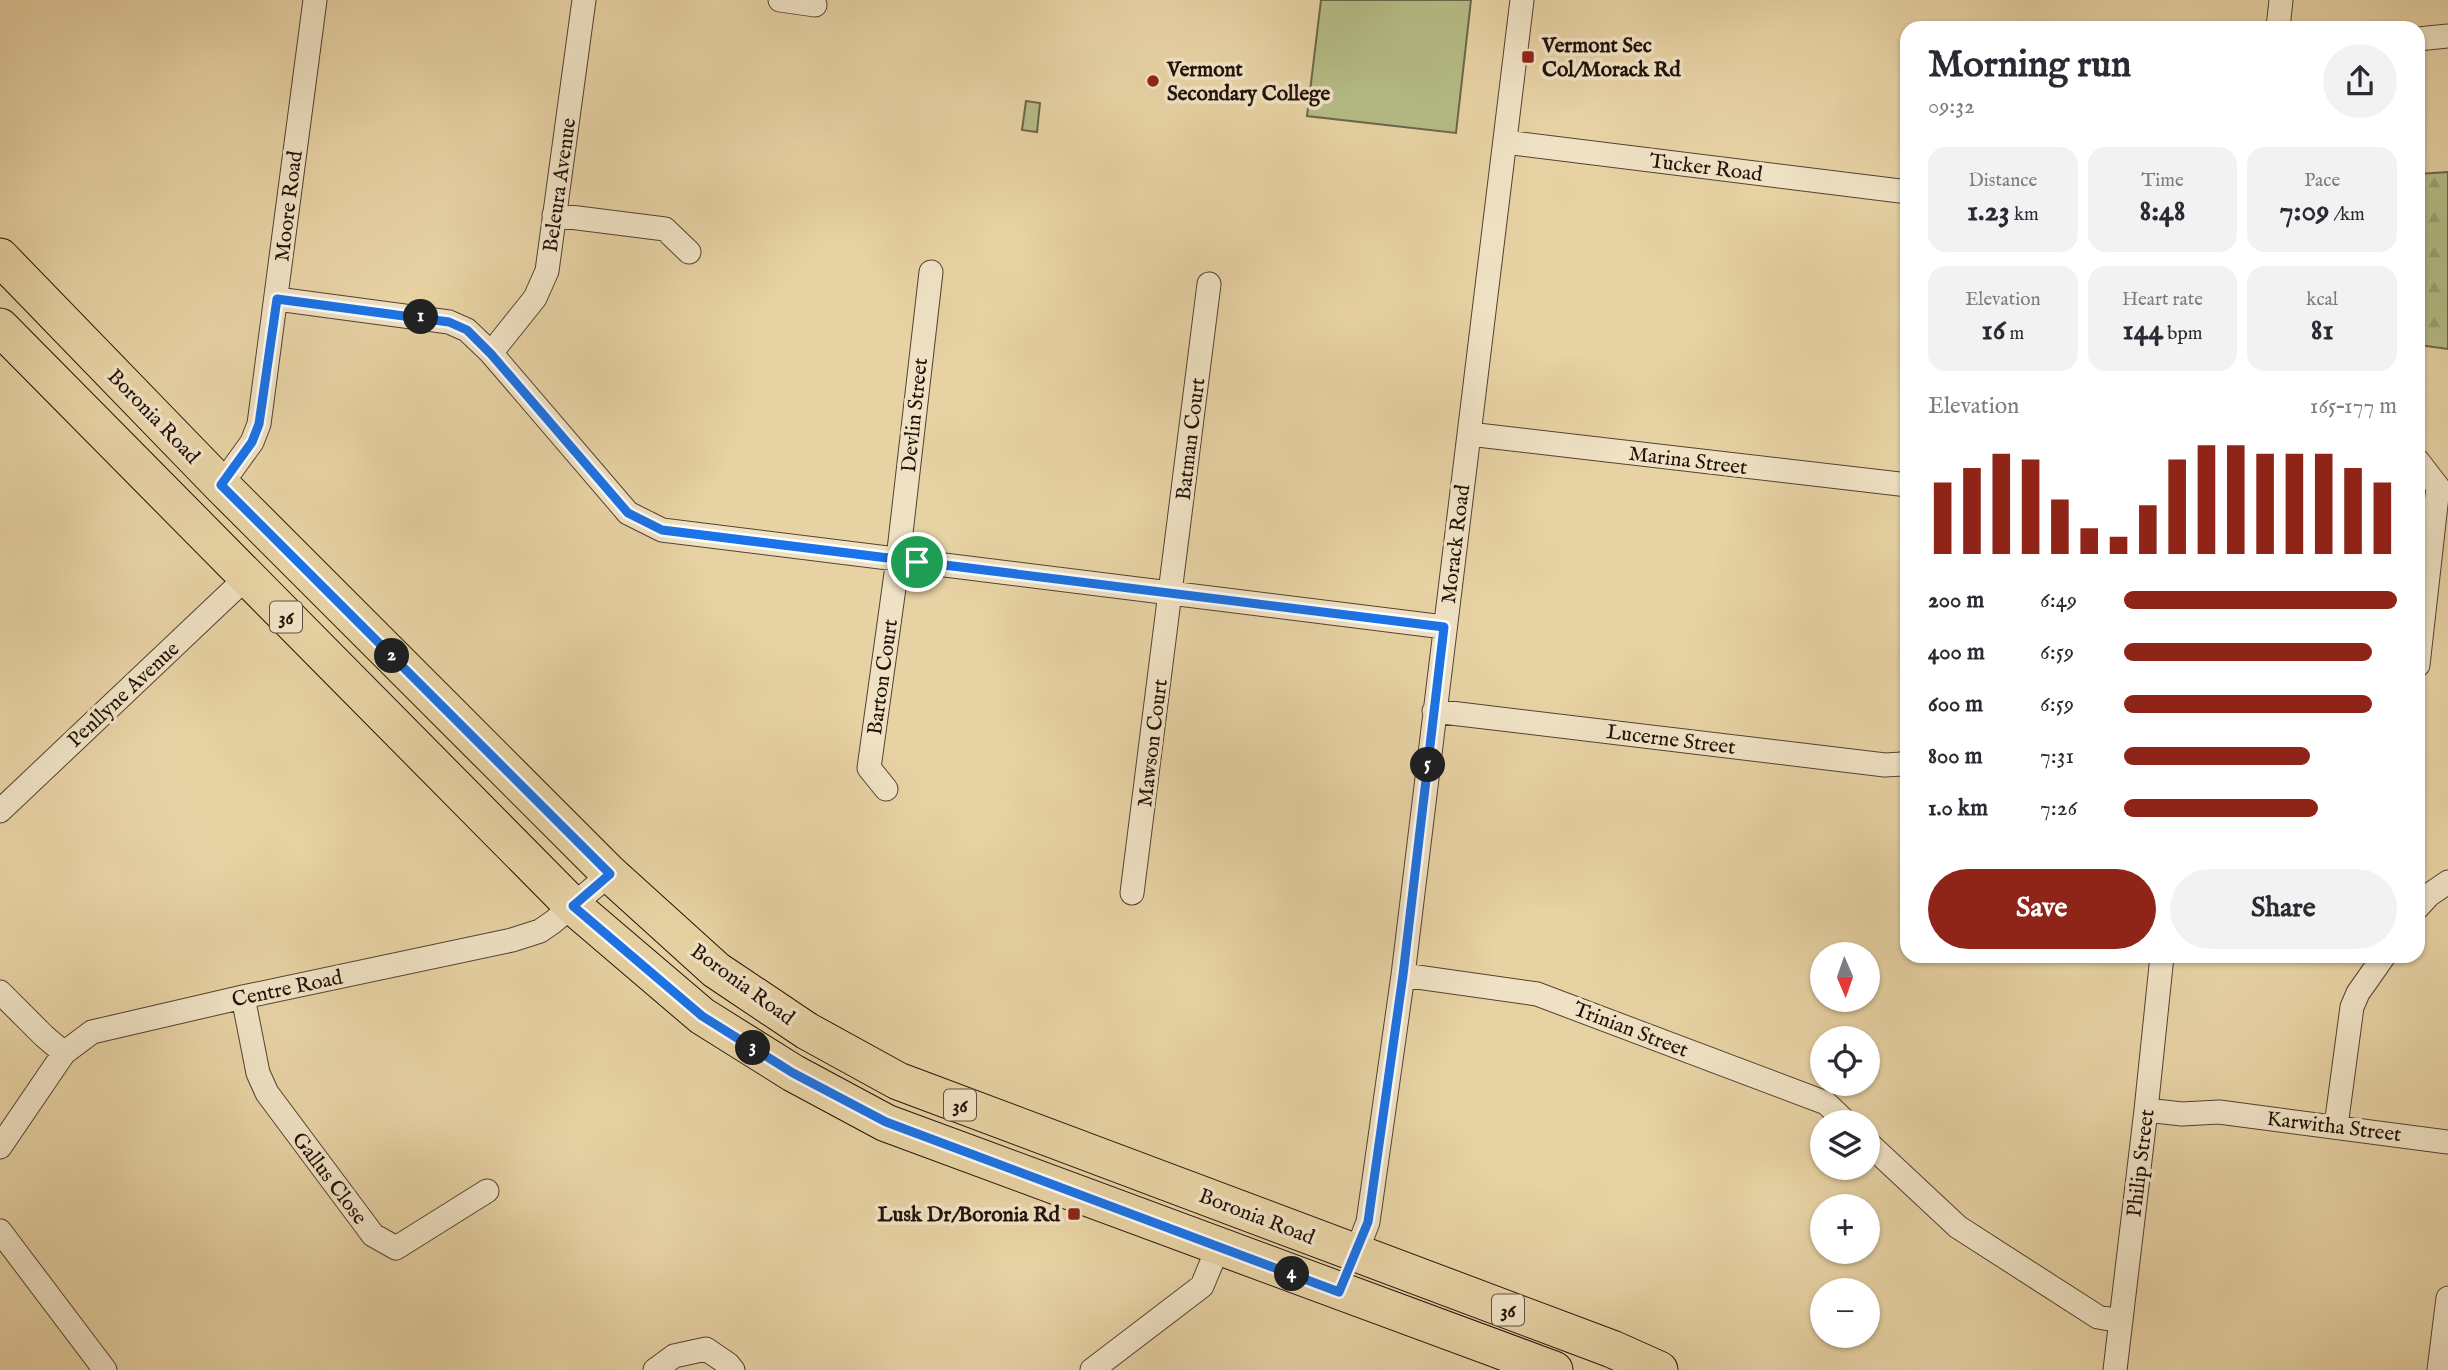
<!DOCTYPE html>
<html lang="en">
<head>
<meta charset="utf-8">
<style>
  :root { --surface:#fff; --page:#f2f2f3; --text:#2b2b33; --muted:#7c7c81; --accent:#8f2418 }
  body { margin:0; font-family:"IM FELL English",serif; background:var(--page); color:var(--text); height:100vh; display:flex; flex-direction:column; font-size:26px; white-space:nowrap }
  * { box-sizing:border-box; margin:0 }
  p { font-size:23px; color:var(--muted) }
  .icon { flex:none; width:38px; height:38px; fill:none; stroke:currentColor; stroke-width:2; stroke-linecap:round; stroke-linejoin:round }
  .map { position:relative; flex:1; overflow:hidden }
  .panel { position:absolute; left:1900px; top:21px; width:525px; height:942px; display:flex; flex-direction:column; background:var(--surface); border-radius:21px; box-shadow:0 2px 5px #0004 }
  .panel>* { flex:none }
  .needle { width:46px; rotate:178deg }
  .fabs { position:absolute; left:1810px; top:942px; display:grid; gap:14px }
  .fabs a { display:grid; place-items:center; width:70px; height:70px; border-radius:50%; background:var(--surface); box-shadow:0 2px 5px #0004; font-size:35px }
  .pin { position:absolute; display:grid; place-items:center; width:60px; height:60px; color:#fff; margin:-30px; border:4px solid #fff; border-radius:50%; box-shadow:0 2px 7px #0007 }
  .km { position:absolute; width:35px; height:35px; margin:-18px; border-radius:50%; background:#222; color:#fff; font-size:19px; line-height:35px; text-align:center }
  .round { display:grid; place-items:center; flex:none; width:74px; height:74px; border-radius:37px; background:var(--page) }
  .overview { display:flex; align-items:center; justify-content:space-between; height:119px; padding:0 28px }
  h1 { font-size:38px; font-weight:700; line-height:52px }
  .metrics { display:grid; grid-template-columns:repeat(3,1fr); gap:10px; height:119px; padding:7px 28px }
  .metrics div { display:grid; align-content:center; border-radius:18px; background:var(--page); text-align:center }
  .metrics b { font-size:30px; font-weight:700 }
  .metrics small { font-size:19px; font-weight:400 }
  .metrics p { font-size:19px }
  .chart { height:196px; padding:14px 28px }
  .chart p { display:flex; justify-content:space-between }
  .chart svg { width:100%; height:126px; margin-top:7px; stroke:var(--accent); stroke-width:6 }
  .primary-button { display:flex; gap:14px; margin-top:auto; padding:14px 28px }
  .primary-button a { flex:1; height:80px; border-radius:42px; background:var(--accent); color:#fff; font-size:28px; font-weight:700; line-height:80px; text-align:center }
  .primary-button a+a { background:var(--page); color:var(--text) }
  ul { padding:0 28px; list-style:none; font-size:23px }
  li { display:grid; grid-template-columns:112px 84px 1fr; align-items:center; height:52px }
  li i { height:18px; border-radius:9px; background:var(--accent) }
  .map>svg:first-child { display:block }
  .grass { fill:#b5bc86; stroke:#6c6648; stroke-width:2 }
  .forest { fill:url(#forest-firs); stroke:#6c6648; stroke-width:2 }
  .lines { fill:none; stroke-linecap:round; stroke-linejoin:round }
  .minor-casing { stroke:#544130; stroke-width:25 }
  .primary-casing { stroke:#231109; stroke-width:39 }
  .minor { stroke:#efe2c4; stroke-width:23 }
  .primary { stroke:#e7d2a4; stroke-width:37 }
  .route-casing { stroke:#fff; stroke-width:14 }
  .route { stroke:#1a73e8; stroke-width:9 }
  .poi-dot { fill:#8f2418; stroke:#efe2c4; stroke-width:2.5 }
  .labels { text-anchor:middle; stroke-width:7; stroke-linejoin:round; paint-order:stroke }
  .shield { fill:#efe2c4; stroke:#605041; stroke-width:2 }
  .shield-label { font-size:19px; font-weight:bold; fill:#231109 }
  .poi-label { font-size:21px; font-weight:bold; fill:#231109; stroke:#efe2c4; text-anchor:start }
  .street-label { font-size:21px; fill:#231109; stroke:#efe2c4 }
</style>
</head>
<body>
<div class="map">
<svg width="2448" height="1370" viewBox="0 0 2448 1370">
  <defs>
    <pattern id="forest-firs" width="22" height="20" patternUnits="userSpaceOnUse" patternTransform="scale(1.75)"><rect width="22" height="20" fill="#b5bc86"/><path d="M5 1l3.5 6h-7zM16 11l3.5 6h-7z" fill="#9ba172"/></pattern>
  </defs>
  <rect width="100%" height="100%" fill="#e7d2a4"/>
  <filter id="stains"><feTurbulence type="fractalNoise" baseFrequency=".00286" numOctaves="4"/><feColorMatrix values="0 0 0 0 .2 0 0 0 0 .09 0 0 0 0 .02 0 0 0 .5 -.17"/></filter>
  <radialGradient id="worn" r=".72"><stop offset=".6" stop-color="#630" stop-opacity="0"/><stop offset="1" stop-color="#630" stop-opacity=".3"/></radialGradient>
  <!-- grass -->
  <path class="grass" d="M1321,0H1471L1456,133L1307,116Z
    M1026,101L1040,103L1037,132L1022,130Z"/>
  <!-- forest -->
  <path class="forest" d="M2448,172V349L2419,345L2418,174Z"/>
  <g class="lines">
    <!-- minor casing -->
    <g class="minor-casing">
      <path id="minor" d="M780,0L815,5
        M2278,28L2281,0
        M2418,39L2448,36
        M1505,142L1908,192
        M554,215L665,229L689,252
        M277,299L449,322L467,330L491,353L628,513L662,530L1444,627
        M491,353L535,298L547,271L584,0
        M1469,434L1908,485
        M2418,461L2438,487L2418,665
        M221,485L252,442L259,424L315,0
        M1434,711L1885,765L1902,764L1908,761
        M886,789L869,768L898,559L931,272
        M0,811L247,577
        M1132,893L1209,284
        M2418,907L2429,895L2448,882
        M1403,975L1537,994L1826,1103L1846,1122
        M0,992L44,1036L64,1053
        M243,997L258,1073L267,1093L373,1235L396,1248L487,1191
        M2146,1110L2182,1114L2219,1112L2448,1142
        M2336,1126L2352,1007L2358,993L2384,956
        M1867,1142L1958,1227L2098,1317L2121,1321
        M0,1147L64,1053L92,1032L243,997L512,940L540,931L553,922L610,874
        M0,1231L105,1370
        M1356,1253L1368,1222L1403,975L1522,0
        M655,1370L674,1356L706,1349L728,1364L733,1370
        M1092,1370L1202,1286L1219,1245
        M2115,1370L2146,1110L2162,956
        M2439,1370L2448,1298"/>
    </g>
    <!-- primary casing -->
    <g class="primary-casing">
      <path id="primary" d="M0,257L221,485L610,874L716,970L807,1031L898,1081L1612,1349L1659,1370
        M0,327L573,906L702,1016L793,1073L886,1123L1554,1370"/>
    </g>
    <!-- minor -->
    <use href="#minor" class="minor"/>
    <!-- primary -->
    <use href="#primary" class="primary"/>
  </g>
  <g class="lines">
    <!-- route casing -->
    <g class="route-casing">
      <path id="route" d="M277,299L449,322L467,330L491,354L628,513L662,530L1444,627L1403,975L1368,1222L1339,1292L886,1122L793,1073L702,1016L573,906L610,874L221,485L252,442L259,424Z"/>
    </g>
    <!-- route -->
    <use href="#route" class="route"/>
  </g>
  <!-- markers -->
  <g class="poi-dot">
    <rect x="1521" y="50" width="14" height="14" rx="3.5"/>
    <circle cx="1153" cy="81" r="7"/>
    <rect x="1067" y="1207" width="14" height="14" rx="3.5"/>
  </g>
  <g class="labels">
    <!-- shield labels -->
    <g class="shield">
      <rect x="270" y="601.5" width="32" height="31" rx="5"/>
      <rect x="944" y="1089.5" width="32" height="31" rx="5"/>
      <rect x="1492" y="1294.5" width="32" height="31" rx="5"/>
    </g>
    <g class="shield-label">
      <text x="286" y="624">36</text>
      <text x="960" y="1112">36</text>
      <text x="1508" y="1317">36</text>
    </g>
    <!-- poi labels -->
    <g class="poi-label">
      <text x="1542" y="52">Vermont Sec<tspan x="1542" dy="24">Col/Morack Rd</tspan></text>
      <text x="1167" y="76">Vermont<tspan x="1167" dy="24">Secondary College</tspan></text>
      <text x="1060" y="1221" text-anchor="end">Lusk Dr/Boronia Rd</text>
    </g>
    <!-- street labels -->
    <g class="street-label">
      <text transform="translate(1706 167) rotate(7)" y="7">Tucker Road</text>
      <text transform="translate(559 185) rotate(-82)" y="7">Beleura Avenue</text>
      <text transform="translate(288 206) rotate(-83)" y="7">Moore Road</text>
      <text transform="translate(914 415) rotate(-84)" y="7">Devlin Street</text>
      <text transform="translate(154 416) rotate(46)" y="7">Boronia Road</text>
      <text transform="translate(1190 439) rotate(-83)" y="7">Batman Court</text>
      <text transform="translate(1688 460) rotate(7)" y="7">Marina Street</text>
      <text transform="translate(1455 544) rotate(-83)" y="7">Morack Road</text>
      <text transform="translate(882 677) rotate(-82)" y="7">Barton Court</text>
      <text transform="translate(123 694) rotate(-43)" y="7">Penllyne Avenue</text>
      <text transform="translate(1671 739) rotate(7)" y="7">Lucerne Street</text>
      <text transform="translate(1152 743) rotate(-83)" y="7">Mawson Court</text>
      <text transform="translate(743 984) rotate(36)" y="7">Boronia Road</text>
      <text transform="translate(287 988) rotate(-12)" y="7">Centre Road</text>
      <text transform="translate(1631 1029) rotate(21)" y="7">Trinian Street</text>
      <text transform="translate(2334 1126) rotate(7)" y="7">Karwitha Street</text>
      <text transform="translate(2140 1163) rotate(-83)" y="7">Philip Street</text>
      <text transform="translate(330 1178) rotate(53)" y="7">Gallus Close</text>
      <text transform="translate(1257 1216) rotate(21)" y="7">Boronia Road</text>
    </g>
  </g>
  <rect width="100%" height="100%" filter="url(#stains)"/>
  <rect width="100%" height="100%" fill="url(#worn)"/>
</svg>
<div class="fabs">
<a><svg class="needle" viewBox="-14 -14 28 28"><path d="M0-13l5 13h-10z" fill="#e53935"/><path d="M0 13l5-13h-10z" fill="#7c7c81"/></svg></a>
<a><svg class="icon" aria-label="locate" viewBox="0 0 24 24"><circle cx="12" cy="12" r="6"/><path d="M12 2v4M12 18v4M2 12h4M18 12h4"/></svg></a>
<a><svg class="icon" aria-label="layers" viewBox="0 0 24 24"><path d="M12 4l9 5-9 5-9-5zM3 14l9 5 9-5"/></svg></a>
<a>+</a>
<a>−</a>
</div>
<div class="pin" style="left:917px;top:562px;background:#1e9e55"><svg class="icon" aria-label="arrive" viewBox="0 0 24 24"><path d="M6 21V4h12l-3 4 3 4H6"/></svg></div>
<b class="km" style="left:421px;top:317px">1</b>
<b class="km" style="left:392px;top:656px">2</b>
<b class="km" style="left:753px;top:1048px">3</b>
<b class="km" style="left:1292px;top:1274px">4</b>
<b class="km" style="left:1428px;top:765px">5</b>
<section class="panel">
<div class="overview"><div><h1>Morning run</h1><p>09:32</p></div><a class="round"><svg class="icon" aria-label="share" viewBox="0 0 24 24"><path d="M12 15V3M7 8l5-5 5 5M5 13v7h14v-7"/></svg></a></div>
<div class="metrics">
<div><p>Distance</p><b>1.23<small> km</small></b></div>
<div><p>Time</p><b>8:48</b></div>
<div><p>Pace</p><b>7:09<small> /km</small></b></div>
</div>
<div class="metrics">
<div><p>Elevation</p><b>16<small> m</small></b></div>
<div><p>Heart rate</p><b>144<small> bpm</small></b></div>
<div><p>kcal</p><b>81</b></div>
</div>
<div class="chart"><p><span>Elevation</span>165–177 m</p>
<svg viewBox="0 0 160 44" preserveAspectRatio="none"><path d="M5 44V19M15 44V14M25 44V9M35 44V11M45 44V25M55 44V35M65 44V38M75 44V27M85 44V11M95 44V6M105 44V6M115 44V9M125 44V9M135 44V9M145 44V14M155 44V19"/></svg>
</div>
<ul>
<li><b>200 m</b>6:49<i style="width:100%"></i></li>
<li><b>400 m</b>6:59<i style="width:91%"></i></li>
<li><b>600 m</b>6:59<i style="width:91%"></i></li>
<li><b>800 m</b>7:31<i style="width:68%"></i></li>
<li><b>1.0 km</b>7:26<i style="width:71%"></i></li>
</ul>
<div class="primary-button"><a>Save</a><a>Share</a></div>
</section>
</div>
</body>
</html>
